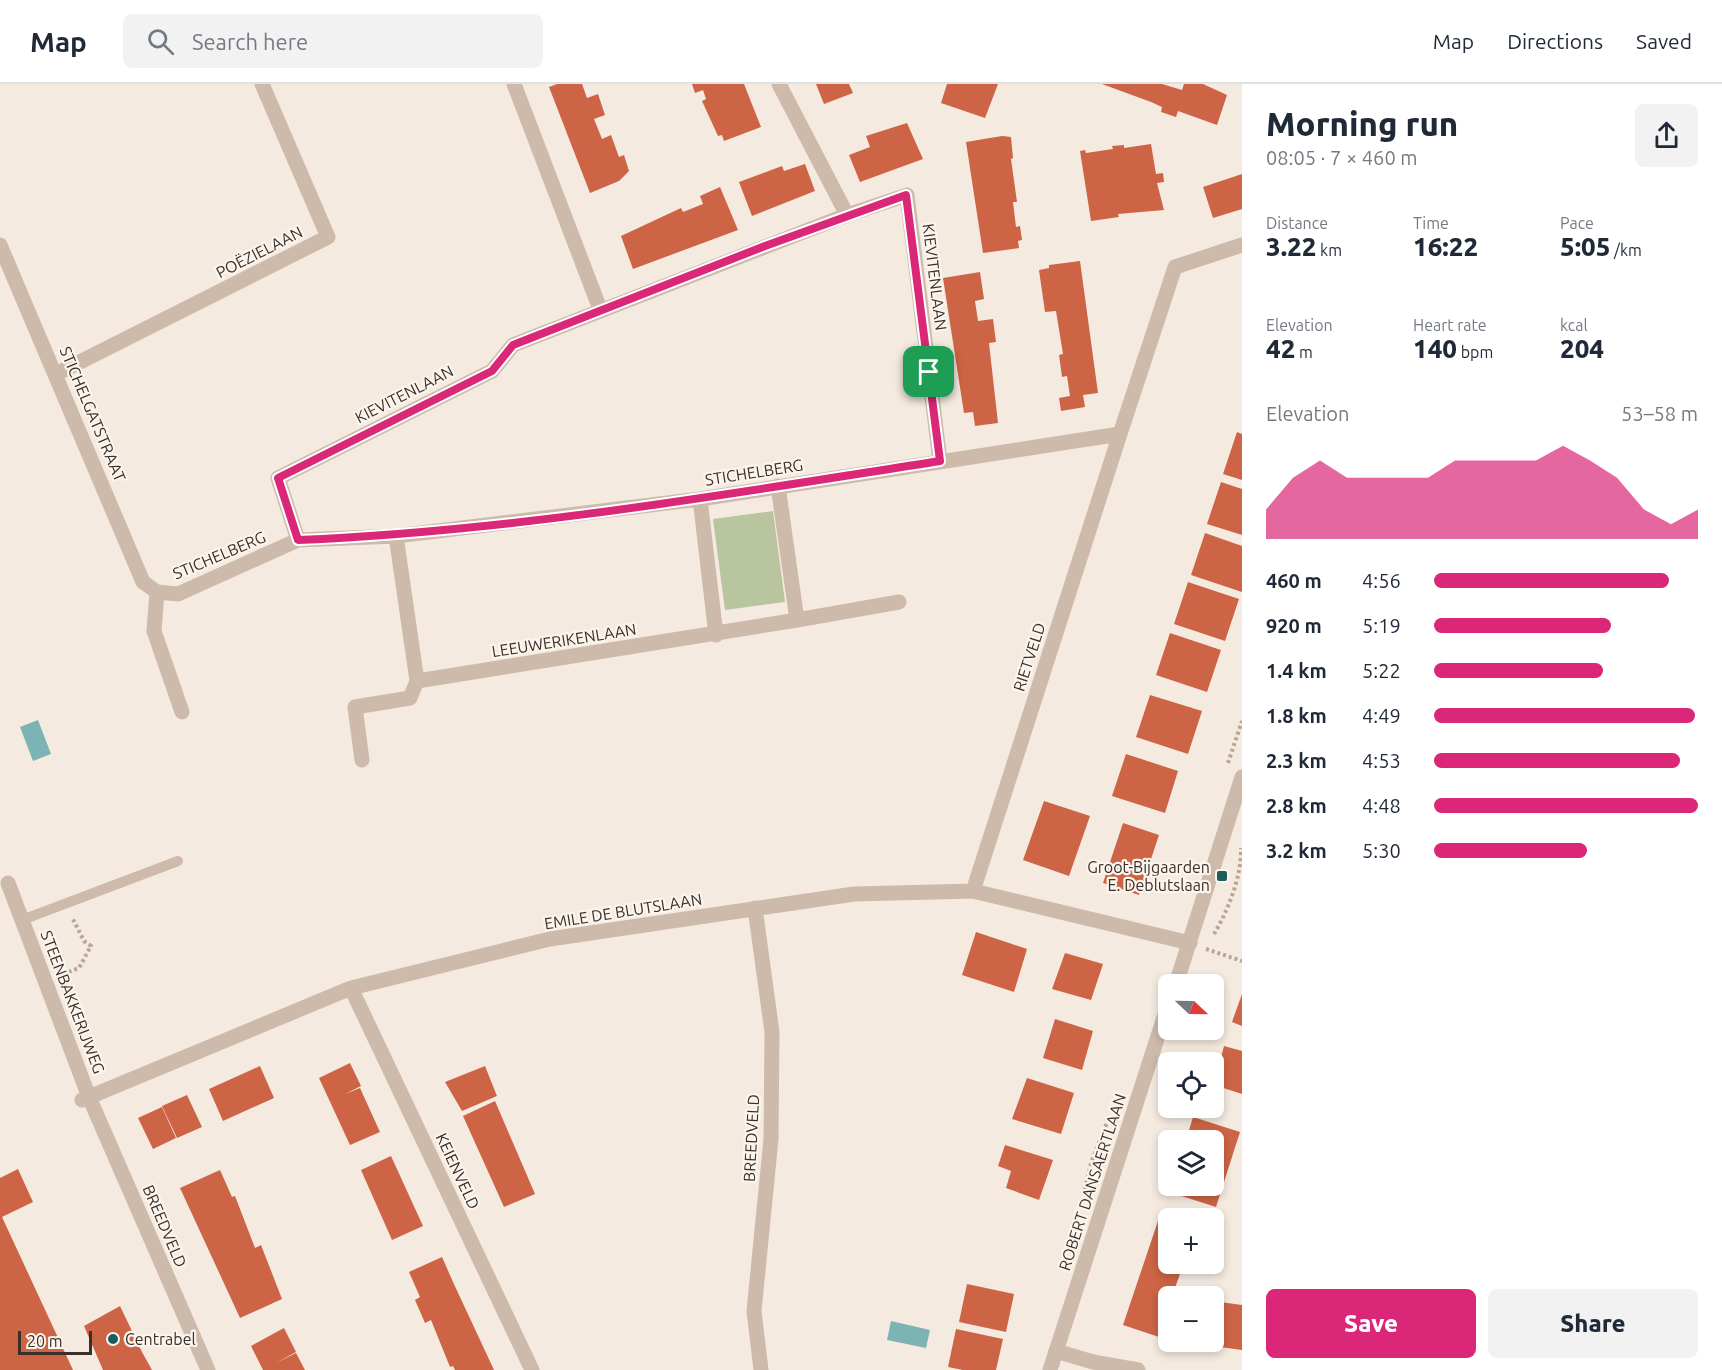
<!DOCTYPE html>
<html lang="en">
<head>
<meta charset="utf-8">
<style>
  :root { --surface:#fff; --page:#f2f2f3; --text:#1f2937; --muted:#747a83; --line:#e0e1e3; --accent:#db2777 }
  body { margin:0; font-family:Ubuntu,sans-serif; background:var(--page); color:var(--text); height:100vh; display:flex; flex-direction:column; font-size:22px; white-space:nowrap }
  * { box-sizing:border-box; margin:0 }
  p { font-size:20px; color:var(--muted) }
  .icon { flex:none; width:33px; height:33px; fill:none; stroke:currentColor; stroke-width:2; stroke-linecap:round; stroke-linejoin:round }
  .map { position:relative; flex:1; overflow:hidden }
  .side { display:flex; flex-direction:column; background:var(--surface); width:480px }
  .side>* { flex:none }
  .needle { width:39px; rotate:112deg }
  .tools { position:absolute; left:1158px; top:890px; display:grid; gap:12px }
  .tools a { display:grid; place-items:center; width:66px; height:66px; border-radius:9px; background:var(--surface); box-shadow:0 3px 9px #0003; font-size:30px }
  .scale { position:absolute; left:18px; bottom:15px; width:74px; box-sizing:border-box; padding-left:6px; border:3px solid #3b2f2a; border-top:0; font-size:16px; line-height:21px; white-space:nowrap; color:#3b2f2a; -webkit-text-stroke:4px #fbf5ed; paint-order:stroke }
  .pin { position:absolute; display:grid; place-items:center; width:51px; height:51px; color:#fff; margin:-26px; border-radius:12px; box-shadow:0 3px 9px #0006 }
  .round { display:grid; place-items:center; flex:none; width:63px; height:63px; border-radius:9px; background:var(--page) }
  .headline { display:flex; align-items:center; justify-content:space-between; height:102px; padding:0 24px }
  h1 { font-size:33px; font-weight:800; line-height:45px }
  .metrics { display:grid; grid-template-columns:repeat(3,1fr); gap:9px; height:102px; padding:6px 24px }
  .metrics div { display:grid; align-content:center }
  .metrics b { font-size:26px; font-weight:800 }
  .metrics small { font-size:16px; font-weight:400 }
  .metrics p { font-size:16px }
  .chart { height:168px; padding:12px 24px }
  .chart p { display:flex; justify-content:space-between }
  .chart svg { width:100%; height:108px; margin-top:6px; fill:var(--accent); opacity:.7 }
  .cta { display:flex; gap:12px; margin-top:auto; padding:12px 24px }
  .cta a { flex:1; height:69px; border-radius:9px; background:var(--accent); color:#fff; font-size:24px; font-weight:800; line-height:69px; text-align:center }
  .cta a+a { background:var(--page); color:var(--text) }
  ul { padding:0 24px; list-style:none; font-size:20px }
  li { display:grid; grid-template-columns:96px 72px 1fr; align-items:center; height:45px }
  li i { height:15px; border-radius:8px; background:var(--accent) }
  header { display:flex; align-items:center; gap:36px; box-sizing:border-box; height:84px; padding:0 30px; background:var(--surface); border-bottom:2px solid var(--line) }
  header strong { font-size:28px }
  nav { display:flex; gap:33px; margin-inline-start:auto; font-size:21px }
  .search { width:420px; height:54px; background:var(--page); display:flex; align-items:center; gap:15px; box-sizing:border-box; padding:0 21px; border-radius:9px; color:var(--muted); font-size:22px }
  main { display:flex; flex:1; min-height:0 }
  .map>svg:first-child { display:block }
  .green { fill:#b9c59e }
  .water { fill:#7cb3b4 }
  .building { fill:#cd6445 }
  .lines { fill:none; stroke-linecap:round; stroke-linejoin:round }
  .path { stroke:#baa494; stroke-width:4; stroke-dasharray:3 3; stroke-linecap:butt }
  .service { stroke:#cebaaa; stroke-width:10 }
  .minor { stroke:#cebaaa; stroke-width:15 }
  .tertiary { stroke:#cebaaa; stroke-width:15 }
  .route-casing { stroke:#fff; stroke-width:12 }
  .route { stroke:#db2777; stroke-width:8 }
  .poi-dot { fill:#1c5d60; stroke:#fbf5ed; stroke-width:2 }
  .labels { text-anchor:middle; stroke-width:4.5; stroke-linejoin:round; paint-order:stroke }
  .street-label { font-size:16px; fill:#3b2f2a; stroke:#fbf5ed }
  .poi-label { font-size:16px; fill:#3b2f2a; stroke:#fbf5ed; text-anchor:end }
</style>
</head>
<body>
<header>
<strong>Map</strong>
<div class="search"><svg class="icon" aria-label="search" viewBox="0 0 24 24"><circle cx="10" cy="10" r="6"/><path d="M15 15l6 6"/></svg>Search here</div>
<nav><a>Map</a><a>Directions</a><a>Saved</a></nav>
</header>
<main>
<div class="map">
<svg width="1242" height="1286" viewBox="0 0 1242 1286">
  <rect width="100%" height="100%" fill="#f5eae0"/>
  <!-- green -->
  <path class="green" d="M773,427L785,518L725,526L713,435Z"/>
  <!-- water -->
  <path class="water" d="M38,636L51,670L33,677L20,643Z
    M891,1237L930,1246L926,1264L887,1256Z"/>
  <!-- building -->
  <path class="building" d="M557,0H582L587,14L598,10L605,31L594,35L602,55L611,51L619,73L624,71L629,87L619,97L590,109L549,3Z
    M692,0H744L761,43L724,57L722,51L718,52L702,17L706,15L703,6L695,9Z
    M816,0H849L853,9L824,20Z
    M947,0H998L985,34L941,19Z
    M1102,0H1162L1182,6L1184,0H1203L1227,11L1217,41L1178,27L1176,33L1161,28L1162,23L1151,18Z
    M907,39L923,75L860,98L849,71L870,63L866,52Z
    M1002,52L1011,53L1013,74L1011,75L1017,118H1013L1016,143L1020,142L1022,156L1018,157L1019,164L983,169L966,58Z
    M1151,60L1156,90L1163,89L1164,98L1157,99L1164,126L1118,130L1119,133L1091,137L1080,67L1085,66L1086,69L1113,65L1112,62L1124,61V64Z
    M805,80L815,107L752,132L739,98L782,82L784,87Z
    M1242,90V125L1213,134L1203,103Z
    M720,103L738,146L633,185L621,152L681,124L683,128L703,120L700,112Z
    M1080,177L1098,309L1083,311L1085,323L1061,327L1059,314L1070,312L1067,292L1062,293L1059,271L1063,270L1056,227L1045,228L1039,186L1049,184V181Z
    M980,188L984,215L975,217L978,237L993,235L996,258L989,259L998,339L975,342L973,328L964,329L943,194Z
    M1237,348L1242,350V396L1223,390Z
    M1221,398L1242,405V451L1207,440Z
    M1205,449L1242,462V508L1191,491Z
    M1188,498L1239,515L1225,557L1174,540Z
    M1170,549L1221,566L1207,608L1156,591Z
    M1150,611L1202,627L1188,670L1136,653Z
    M1126,670L1178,687L1165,729L1112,712Z
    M1044,717L1090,732L1069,792L1023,776Z
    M1123,739L1159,751L1139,811L1103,799Z
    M976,848L1027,865L1014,908L962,891Z
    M1065,869L1103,880L1091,916L1052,905Z
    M1242,910V942L1232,938Z
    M1055,935L1093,947L1082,986L1043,974Z
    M1224,962L1242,967V1010L1214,1001Z
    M350,979L361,1002L345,1010L360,1004L380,1048L350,1061L319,994Z
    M260,982L274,1014L223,1037L209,1005Z
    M485,982L497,1012L462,1027L445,998Z
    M1027,994L1074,1009L1061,1050L1012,1035Z
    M187,1011L202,1043L177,1054L162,1022Z
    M495,1017L535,1110L504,1123L463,1032Z
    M162,1023L176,1054L153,1065L138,1034Z
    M1193,1033L1240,1048L1216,1123L1169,1108L1171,1101H1214V1056H1186Z
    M1005,1061L1053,1076L1039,1116L1006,1104L1011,1087L998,1082Z
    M391,1072L423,1142L392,1156L361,1086Z
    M18,1085L33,1118L2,1133L73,1286H0V1094Z
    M220,1086L232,1113L235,1112L255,1164L261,1161L282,1215L240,1234L180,1104Z
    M1159,1134L1168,1138V1179H1184L1172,1212H1168V1256L1123,1241Z
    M442,1173L453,1198L494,1286H455L453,1282L450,1283L431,1236L425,1239L415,1216L420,1213L409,1188Z
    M967,1200L1014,1210L1006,1248L959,1238Z
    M1220,1218L1242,1221V1266L1213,1262Z
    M120,1222L142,1268L152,1286H103L84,1242Z
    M284,1244L296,1268L276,1279L296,1269L305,1286H263L251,1262Z
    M956,1245L1003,1255L996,1286H963L948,1283Z"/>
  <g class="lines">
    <!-- path -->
    <path class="path" d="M1228,679L1242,637
      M1214,850C1228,827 1242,791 1241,764
      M1206,865L1242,877
      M63,890L79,884L91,862L84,857L73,835
      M1081,1123L1091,1079L1108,1036"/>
    <!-- service -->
    <path class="service" d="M22,836L178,777"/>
    <!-- minor -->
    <path class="minor" d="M514,0L600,225
      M779,0L847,131
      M0,161L143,498L157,508
      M56,290L328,153L262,0
      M700,415L716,551
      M396,452L417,597L797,536L778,402
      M298,456L278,394L492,287L513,261L847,131L907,111L940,377
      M157,508L178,510L298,456L396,452L700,415L1120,350L1175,183L1242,161
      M157,508L154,547L182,628
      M797,536L899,518
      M362,676L355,623L410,614L417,597
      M8,799L89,1013L208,1286
      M973,807L1120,350
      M755,824L772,948L771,1055L754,1227L761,1286
      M351,904L532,1286
      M82,1016L351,904L550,855L854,810L973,807L1190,859
      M1056,1267L1093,1278L1138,1286"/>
    <!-- tertiary -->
    <path class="tertiary" d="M1176,900L1242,693
      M1050,1286L1168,921"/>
  </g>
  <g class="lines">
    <!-- route casing -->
    <g class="route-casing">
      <path id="route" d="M906,111L940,377C728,410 514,447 298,456L278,394L492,287L513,261L765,162Z"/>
    </g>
    <!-- route -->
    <use href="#route" class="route"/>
  </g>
  <!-- markers -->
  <g class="poi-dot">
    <rect x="1216" y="786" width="12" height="12" rx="3"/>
    <circle cx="113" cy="1255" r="6"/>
  </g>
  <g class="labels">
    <!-- street labels -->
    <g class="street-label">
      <text transform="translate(259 168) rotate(-27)" y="6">POËZIELAAN</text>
      <text transform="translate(935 193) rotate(83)" y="6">KIEVITENLAAN</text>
      <text transform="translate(404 310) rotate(-27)" y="6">KIEVITENLAAN</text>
      <text transform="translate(93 330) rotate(67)" y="6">STICHELGATSTRAAT</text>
      <text transform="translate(754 388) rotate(-9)" y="6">STICHELBERG</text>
      <text transform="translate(219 471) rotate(-23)" y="6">STICHELBERG</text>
      <text transform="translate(564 556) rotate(-9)" y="6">LEEUWERIKENLAAN</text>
      <text transform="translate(1029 573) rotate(-72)" y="6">RIETVELD</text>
      <text transform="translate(623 827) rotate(-9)" y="6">EMILE DE BLUTSLAAN</text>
      <text transform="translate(73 918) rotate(69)" y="6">STEENBAKKERIJWEG</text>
      <text transform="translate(751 1054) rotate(-87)" y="6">BREEDVELD</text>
      <text transform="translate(458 1087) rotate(65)" y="6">KEIENVELD</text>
      <text transform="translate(1092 1098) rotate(-72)" y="6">ROBERT DANSAERTLAAN</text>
      <text transform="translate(165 1142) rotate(67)" y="6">BREEDVELD</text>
    </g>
    <!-- poi labels -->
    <g class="poi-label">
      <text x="1210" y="789">Groot-Bijgaarden<tspan x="1210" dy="18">E. Deblutslaan</tspan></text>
      <text x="125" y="1261" text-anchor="start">Centrabel</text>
    </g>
  </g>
</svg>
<div class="tools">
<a><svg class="needle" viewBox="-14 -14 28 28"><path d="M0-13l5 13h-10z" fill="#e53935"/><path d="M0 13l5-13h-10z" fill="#747a83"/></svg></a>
<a><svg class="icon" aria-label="locate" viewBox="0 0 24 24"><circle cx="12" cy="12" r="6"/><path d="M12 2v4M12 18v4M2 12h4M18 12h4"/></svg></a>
<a><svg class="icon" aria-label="layers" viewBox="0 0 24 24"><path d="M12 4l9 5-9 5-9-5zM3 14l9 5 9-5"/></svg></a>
<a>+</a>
<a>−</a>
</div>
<div class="scale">20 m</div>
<div class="pin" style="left:929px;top:288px;background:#1e9e55"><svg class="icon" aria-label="arrive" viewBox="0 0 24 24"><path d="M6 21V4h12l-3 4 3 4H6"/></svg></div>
</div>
<section class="side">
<div class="headline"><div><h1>Morning run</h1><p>08:05 · 7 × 460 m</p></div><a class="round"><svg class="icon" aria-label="share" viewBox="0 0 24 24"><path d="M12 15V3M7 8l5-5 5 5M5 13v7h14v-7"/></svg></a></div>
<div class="metrics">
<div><p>Distance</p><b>3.22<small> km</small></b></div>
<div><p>Time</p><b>16:22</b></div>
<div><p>Pace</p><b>5:05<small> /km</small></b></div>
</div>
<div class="metrics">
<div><p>Elevation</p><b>42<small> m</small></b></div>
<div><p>Heart rate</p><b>140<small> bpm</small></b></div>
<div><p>kcal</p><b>204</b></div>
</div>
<div class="chart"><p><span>Elevation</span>53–58 m</p>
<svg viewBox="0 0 160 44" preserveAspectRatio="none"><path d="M0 44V32L10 19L20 12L30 19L40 19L50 19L60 19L70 12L80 12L90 12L100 12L110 6L120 12L130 19L140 32L150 38L160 32V44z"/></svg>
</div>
<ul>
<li><b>460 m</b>4:56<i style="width:89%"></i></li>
<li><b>920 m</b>5:19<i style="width:67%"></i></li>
<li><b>1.4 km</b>5:22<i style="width:64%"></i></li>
<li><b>1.8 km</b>4:49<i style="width:99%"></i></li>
<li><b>2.3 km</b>4:53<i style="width:93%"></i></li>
<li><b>2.8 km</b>4:48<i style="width:100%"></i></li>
<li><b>3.2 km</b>5:30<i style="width:58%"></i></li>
</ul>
<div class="cta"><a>Save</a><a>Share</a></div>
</section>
</main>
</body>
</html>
